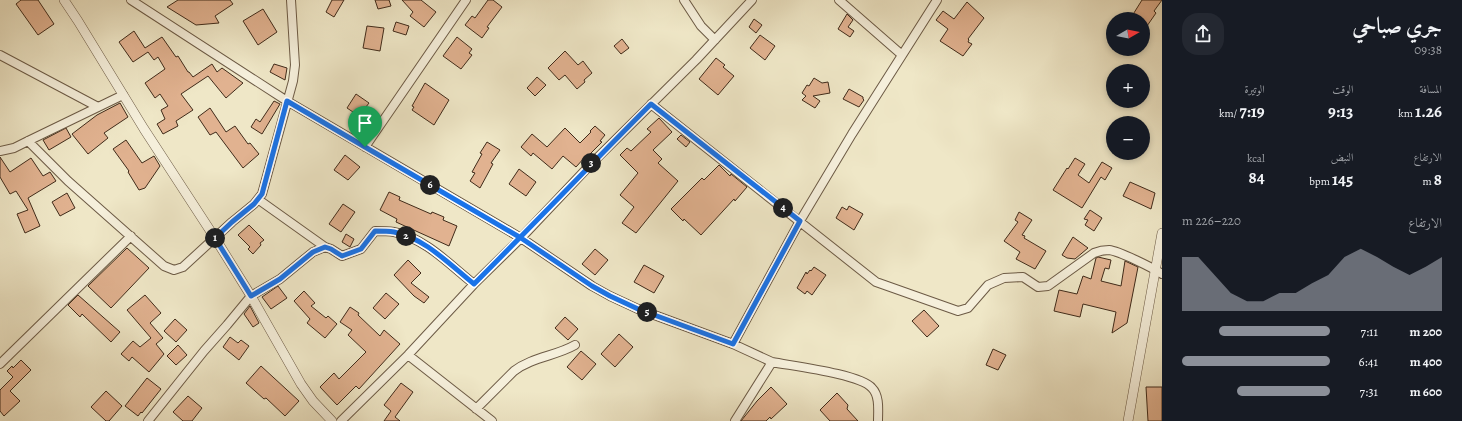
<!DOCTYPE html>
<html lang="ar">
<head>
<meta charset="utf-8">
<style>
  :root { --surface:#171b24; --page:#242831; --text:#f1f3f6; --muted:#9ea1a6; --accent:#8c9099 }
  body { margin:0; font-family:Alegreya,Amiri,serif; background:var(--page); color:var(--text); direction:rtl; height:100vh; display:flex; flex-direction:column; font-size:15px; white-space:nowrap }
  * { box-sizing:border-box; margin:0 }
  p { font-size:13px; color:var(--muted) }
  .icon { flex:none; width:22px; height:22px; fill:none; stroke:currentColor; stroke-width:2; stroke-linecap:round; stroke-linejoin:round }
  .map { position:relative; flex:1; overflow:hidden; direction:ltr }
  .side { display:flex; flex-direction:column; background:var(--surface); width:300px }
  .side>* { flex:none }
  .needle { width:26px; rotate:81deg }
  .fabs { position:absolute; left:1106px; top:12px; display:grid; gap:8px }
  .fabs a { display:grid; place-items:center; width:44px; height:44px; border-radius:50%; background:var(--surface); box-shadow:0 2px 6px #0003; font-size:20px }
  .pin { position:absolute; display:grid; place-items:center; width:34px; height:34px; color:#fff; margin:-41px -17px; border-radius:50% 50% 50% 0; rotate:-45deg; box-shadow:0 0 4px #0007 }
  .pin .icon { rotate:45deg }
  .km { position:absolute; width:20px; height:20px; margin:-10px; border-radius:50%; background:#222; color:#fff; font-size:11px; line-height:20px; text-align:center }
  .round { display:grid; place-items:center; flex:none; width:42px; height:42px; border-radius:16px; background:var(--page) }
  .head { display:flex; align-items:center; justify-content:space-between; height:68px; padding:0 20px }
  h1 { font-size:22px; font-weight:700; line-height:30px }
  .stats { display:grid; grid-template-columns:repeat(3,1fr); gap:6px; height:68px; padding:4px 20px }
  .stats div { display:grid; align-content:center }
  .stats b { font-size:17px; font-weight:700 }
  .stats small { font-size:11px; font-weight:400 }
  .stats p { font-size:11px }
  .chart { height:112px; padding:8px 20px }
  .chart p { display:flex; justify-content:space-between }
  .chart svg { width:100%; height:72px; margin-top:4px; fill:var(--accent); opacity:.7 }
  ul { padding:0 20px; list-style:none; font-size:13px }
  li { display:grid; grid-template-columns:64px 48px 1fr; align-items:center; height:30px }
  li i { height:10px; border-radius:5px; background:var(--accent) }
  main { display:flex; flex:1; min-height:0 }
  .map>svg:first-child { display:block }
  .building { fill:#e1b290; stroke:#402b1a }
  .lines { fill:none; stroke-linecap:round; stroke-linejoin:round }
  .minor-casing { stroke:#6c5a45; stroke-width:10 }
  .tertiary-casing { stroke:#6c5a45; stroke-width:10 }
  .minor { stroke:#f5efdb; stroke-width:8 }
  .tertiary { stroke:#f5efdb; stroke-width:9 }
  .route-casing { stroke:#fff; stroke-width:8 }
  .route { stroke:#1a73e8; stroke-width:5 }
</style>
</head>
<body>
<main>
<section class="side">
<div class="head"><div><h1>جري صباحي</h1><p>09:38</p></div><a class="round"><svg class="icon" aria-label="share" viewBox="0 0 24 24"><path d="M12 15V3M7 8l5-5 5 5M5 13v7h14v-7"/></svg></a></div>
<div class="stats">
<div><p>المسافة</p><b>1.26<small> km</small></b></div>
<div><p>الوقت</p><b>9:13</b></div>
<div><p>الوتيرة</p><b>7:19<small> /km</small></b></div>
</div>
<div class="stats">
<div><p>الارتفاع</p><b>8<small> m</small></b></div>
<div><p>النبض</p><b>145<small> bpm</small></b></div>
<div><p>kcal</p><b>84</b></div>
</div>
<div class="chart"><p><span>الارتفاع</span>220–226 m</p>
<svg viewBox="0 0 160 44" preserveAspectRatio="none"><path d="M0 44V11L10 11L20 22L30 33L40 38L50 38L60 33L70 33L80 27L90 22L100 11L110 6L120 11L130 17L140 22L150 17L160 11V44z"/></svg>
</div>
<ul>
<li><b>200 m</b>7:11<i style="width:75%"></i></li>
<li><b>400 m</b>6:41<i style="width:100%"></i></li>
<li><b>600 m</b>7:31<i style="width:63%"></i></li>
</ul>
</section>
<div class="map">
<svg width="1162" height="421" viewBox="0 0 1162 421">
  <rect width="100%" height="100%" fill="#efe7c7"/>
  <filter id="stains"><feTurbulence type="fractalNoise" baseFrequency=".005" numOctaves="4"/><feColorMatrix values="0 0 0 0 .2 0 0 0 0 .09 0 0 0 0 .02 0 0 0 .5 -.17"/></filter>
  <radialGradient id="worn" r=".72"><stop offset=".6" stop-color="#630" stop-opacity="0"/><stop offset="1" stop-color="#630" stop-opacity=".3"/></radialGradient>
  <!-- building -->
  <path class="building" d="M21,0H38L54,24L38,35L16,4Z
    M178,0H230L233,4L215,16L219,23L196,25L167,7Z
    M332,0H344L334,17L326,12Z
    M375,0H389L391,6L378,9Z
    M402,0H421L436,12L424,27L410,16L413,12Z
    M488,0H493L502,7L487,27L489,28L482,38L465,25L472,16L475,18Z
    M1142,0H1162L1154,11L1156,13L1147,26L1143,23V19H1137L1132,16Z
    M967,2L984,18L968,39L969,40L968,42L972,44L963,56L940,41L948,29L936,20L943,11L954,19Z
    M263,9L277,32L258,45L243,21Z
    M847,14L853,20L848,27L854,31L850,37L838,29Z
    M754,19L762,25L756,33L749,27Z
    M396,22L409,26L406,35L393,31Z
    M367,26L384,28L380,51L363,48Z
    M134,31L145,48L162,37L176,57L178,56L188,72H189L193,77L212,64L217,72L222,68L243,83L226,98L208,76L181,94L193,110L176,121L178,126L163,134L157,124L165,119L161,110L168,106L160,94L155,98L145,83L165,69L158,57L154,60L148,52L133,62L119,42Z
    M760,35L775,46L765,60L750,48Z
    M457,37L472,49L469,53L472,55L461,69L443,56Z
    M622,39L629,48L621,54L614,46Z
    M565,51L578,65L583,61L592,73L584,80L585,82L577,89L565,75L559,80L548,68Z
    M716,58L725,65L723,67L734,76L718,95L699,79Z
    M274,64L287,68L285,80L270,72Z
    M537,77L546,85L535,96L527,88Z
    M814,78L822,83L828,82L830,93L813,96L820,101L815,108L802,100L806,96L802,93L807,85L809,86Z
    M425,83L449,100L434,125L412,110L414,107L412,106Z
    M849,89L863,97V99L864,100L859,107L843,99Z
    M356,94L369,103L359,116L347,108Z
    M274,101L280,104L262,134L251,127L256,119L260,122Z
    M120,103L128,117L104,133L108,138L88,154L72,134L97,115Z
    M210,108L226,132L235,126L248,144L250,143L259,154L243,168L216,132L210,135L198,117Z
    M659,118L672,132L653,150L662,159L658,163L678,181L636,233L622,223L634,207L620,195L638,173L620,155L627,148L631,151L651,132L647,129Z
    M595,126L605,135L600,141L602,142L586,158L585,157L576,167L563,156L552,169L533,153L531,156L521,147L532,134L547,147L565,128L580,143L591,132L590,131Z
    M66,128L71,137L49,150L43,140Z
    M681,135L690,142L686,147L677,139Z
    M126,140L142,163L154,156L160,166L145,188L139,190L128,172L129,171L113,149Z
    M487,142L500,150L491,163L493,164L480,188L470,181L475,173L472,172L482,154L480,153Z
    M345,155L360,167L348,180L334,170Z
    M0,157L10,172L31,158L43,176L50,172L56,181L28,198L40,226L25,233L17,214L28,210L16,191L10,194L0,177Z
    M1075,158L1085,164L1078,175L1089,183L1102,162L1112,168L1105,180L1101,177L1082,208L1053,190L1067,168L1068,169Z
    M719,165L730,176L731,174L747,187L735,201L734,199L701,235L684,219L683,221L671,209L702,178L704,180Z
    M519,169L536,182L526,196L509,184Z
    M1130,182L1155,193L1151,209L1123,196Z
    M389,192L400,197L399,200L431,214L432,212L444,217L443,220L457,226L449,246L396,222L397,219L380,210Z
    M67,193L75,208L60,216L52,202Z
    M343,204L355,212L341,232L329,224Z
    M849,206L863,214L854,230L836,218L842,207L847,210Z
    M1090,210L1102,218L1094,231L1085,225L1088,220L1084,219Z
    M1019,212L1032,220L1022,235L1025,236L1024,238L1046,251L1035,269L1016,259L1020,252L1004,241L1018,222L1015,220Z
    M249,225L264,240L260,243L261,245L253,254L248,249L250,247L238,235Z
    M346,234L354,239L350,247L342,242Z
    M1073,237L1088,248L1075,259L1067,258L1062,255Z
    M127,248L149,268L111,308L88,286Z
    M595,249L608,260L595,275L582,264Z
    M1098,257L1111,260L1109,269L1105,268L1101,281L1121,286L1125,261L1138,267L1127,323L1112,333L1116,312L1083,304L1080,317L1054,311L1059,290L1077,294L1083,276L1091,279L1096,258Z
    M408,260L421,273L411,283L429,297L424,303L414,296L394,275Z
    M644,265L664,276L654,293L634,282Z
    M814,267L826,275L812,295L807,291L805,294L797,288L806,272L807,274L810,270L811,271Z
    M278,286L287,298L271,309L262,297Z
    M304,291L315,303L311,306L326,318L328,316L337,324L325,338L307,323L310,319L294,301Z
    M386,293L399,304L385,319L373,308Z
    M78,295L120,332L111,342L82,314L80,317L68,305Z
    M145,295L161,313L150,323L163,338L156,344L164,354L149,372L132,357L129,361L121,354L133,341L140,347L151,338L127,310Z
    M250,306L259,323L253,327L244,314Z
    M350,307L359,313L358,315L380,336L384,330L400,344L359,389L356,386L337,405L320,387L334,373L339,379L366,352L348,335L352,330L340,322Z
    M924,310L939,326L927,337L912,321Z
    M565,317L578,329L568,340L555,328Z
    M175,319L187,330L176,342L164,331Z
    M619,334L633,347L615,367L601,354Z
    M230,337L238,343L241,340L249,346L239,360L223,347Z
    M178,345L187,355L176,365L167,356Z
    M993,349L1006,355L998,370L986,365Z
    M581,351L596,364L582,380L567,367Z
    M21,360L31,370L10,391L20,401L4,416L0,411V390L13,377L7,371L12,366L13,368Z
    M261,366L299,401L285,416L266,398L264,399L246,383Z
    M147,378L161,389L142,413L141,412L138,416L125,406Z
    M401,383L413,392L395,417L400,421H384L391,411L384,405Z
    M771,387L787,404L771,419L770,417L766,421H741L757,401Z
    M1146,387H1162V421H1148Z
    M106,391L122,406L109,421H106L91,407Z
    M837,393L848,405L847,409L858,421H830L820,410Z
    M188,396L202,408L192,421H183L173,412Z"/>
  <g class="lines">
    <!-- minor casing -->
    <g class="minor-casing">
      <path id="minor" d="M131,0L287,101L521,238L592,286L610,296L638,309L733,344L772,362L735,421
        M684,0L701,26L715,40
        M839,0L902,55
        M0,55L98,107
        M651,104L876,282L958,311L968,308L988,285L1004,278L1023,277L1038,287L1048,286L1094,253C1099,251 1104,250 1109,250C1119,251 1153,268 1162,274
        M28,141L68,181L164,266L174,270L183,267L232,222L254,204L262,194L293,81L295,65L291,0
        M365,147L466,0
        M0,151L14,148L28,141L123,95
        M259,200L325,247
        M733,344L800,221L852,134L937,0
        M408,355L492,421
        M772,362C792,366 860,374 872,388C880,396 878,411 878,421
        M0,364L131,236
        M476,409L514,371C532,357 556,356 575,345
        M148,421L204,351L227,325L251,296L280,279L313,252L325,247L331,249L342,256L361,249L375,231C381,231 388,231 394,232C425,238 450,265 474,284
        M341,421L408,355L474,284L521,238L592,163L696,60L752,0"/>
    </g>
    <!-- tertiary casing -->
    <g class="tertiary-casing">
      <path id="tertiary" d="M64,0L78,21L144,129L215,238L251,296L301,384L313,401L332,421
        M1128,421L1162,233"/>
    </g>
    <!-- minor -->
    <use href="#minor" class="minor"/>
    <!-- tertiary -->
    <use href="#tertiary" class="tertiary"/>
  </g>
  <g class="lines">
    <!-- route casing -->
    <g class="route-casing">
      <path id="route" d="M365,147L287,101L262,194L254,204L232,222L215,238L251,296L280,279L313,252L325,247L331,249L342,256L361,249L375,231C381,231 388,231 394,232C425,238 450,265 474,284C534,224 592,163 651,104L800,221L733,344L638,309L610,296L592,286L521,238L365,147"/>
    </g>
    <!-- route -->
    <use href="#route" class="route"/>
  </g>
  <rect width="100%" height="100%" filter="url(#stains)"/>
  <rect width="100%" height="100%" fill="url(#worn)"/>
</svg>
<div class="fabs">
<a><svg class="needle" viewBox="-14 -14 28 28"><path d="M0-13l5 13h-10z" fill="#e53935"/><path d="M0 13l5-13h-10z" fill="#9ea1a6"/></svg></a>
<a>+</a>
<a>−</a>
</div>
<div class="pin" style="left:365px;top:147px;background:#1e9e55"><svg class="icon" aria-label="arrive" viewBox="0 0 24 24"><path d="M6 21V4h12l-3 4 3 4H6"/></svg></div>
<b class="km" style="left:215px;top:238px">1</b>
<b class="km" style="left:406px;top:236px">2</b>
<b class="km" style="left:591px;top:163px">3</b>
<b class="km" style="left:783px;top:208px">4</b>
<b class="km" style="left:647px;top:312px">5</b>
<b class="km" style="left:430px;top:185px">6</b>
</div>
</main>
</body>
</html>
